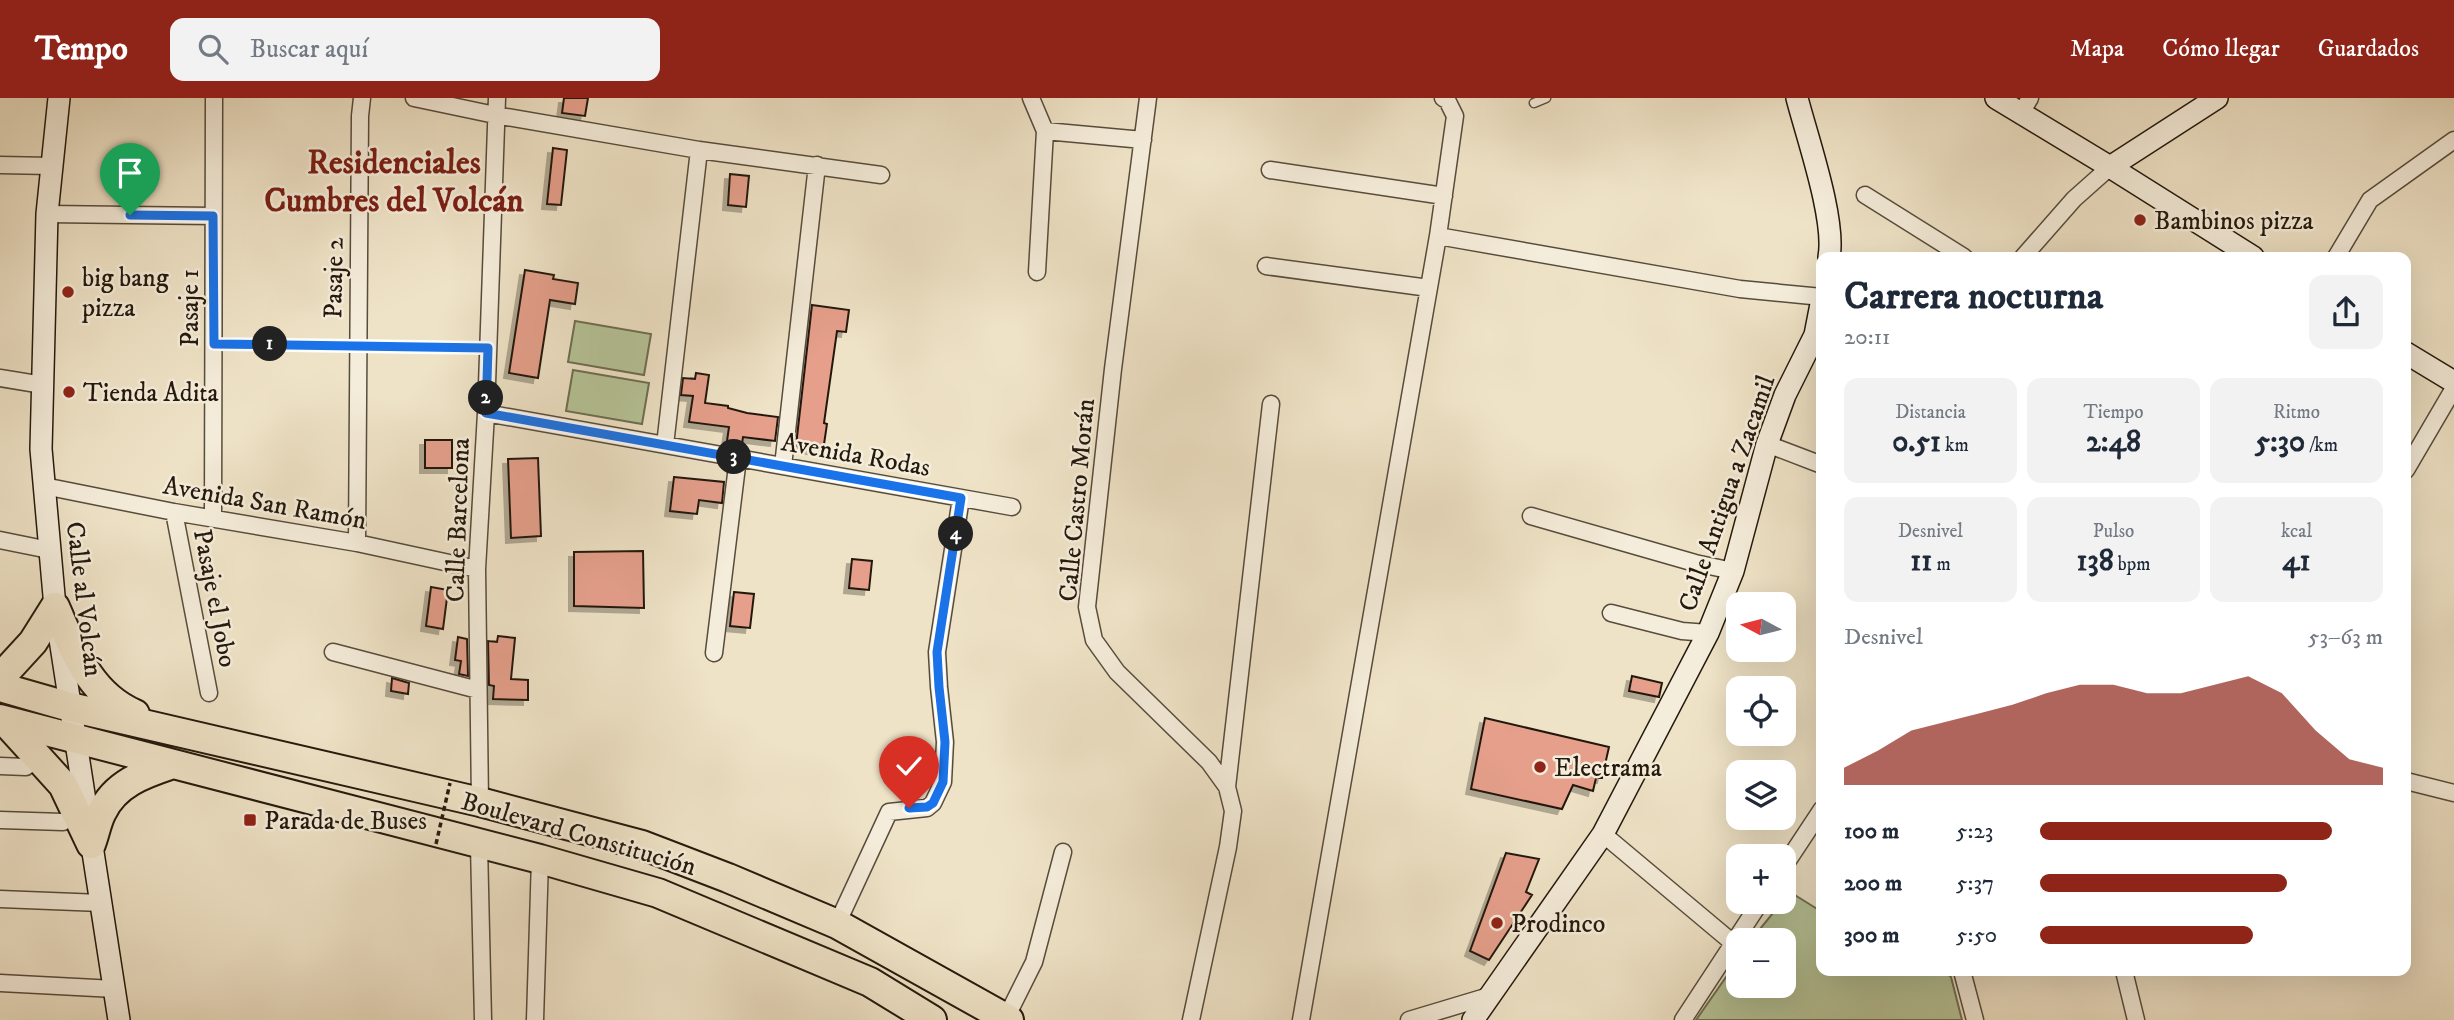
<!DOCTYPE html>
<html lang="es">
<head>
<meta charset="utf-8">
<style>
  :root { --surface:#fff; --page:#f2f2f3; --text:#1f2937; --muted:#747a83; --accent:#8f2418 }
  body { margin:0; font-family:"IM FELL DW Pica",serif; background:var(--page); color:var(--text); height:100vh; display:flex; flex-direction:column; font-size:26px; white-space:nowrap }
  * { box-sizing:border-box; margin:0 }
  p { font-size:23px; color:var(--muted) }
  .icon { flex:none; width:38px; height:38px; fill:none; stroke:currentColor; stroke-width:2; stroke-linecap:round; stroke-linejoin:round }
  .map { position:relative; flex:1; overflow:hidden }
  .side { position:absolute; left:1816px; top:154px; width:595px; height:724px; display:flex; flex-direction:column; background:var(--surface); border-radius:14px; box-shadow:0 7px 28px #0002 }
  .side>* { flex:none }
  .needle { width:46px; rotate:277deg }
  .controls { position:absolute; left:1726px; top:494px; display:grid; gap:14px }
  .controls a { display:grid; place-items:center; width:70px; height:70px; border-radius:14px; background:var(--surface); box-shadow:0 7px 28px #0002; font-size:35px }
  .pin { position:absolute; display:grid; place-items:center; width:60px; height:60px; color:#fff; margin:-72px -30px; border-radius:50% 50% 50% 0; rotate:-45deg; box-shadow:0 0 7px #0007 }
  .pin .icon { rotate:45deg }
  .km { position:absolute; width:35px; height:35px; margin:-18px; border-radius:50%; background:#222; color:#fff; font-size:19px; line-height:35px; text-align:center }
  .round { display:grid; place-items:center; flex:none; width:74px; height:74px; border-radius:14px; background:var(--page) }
  .overview { display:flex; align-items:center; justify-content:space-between; height:119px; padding:0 28px }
  h1 { font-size:38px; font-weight:700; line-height:52px }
  .metrics { display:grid; grid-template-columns:repeat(3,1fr); gap:10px; height:119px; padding:7px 28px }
  .metrics div { display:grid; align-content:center; border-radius:14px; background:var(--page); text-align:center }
  .metrics b { font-size:30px; font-weight:700 }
  .metrics small { font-size:19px; font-weight:400 }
  .metrics p { font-size:19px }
  .chart { height:196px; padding:14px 28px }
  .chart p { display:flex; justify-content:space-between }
  .chart svg { width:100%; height:126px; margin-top:7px; fill:var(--accent); opacity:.7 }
  ul { padding:0 28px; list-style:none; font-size:23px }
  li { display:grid; grid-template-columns:112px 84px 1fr; align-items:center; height:52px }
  li i { height:18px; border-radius:9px; background:var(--accent) }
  header { display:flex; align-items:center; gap:42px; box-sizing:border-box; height:98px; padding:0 35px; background:var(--accent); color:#fff }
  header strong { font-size:33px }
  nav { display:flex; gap:38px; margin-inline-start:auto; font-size:24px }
  .search { width:490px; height:63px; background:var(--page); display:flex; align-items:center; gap:18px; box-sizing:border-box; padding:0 24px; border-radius:14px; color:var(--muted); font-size:26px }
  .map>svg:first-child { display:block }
  .green { fill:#b6c498; stroke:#6d6e52; stroke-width:2 }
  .building { fill:#e59f8b; stroke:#24190d; stroke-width:2; filter:url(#shadow) }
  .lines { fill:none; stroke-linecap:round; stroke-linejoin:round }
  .lane-casing { stroke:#574c3c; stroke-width:11 }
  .street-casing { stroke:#574c3c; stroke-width:19 }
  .secondary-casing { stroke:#24190d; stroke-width:24 }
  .highway-casing { stroke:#24190d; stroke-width:32 }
  .path { stroke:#24190d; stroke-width:3.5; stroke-dasharray:5 3.5; stroke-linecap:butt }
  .lane { stroke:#f5eddb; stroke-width:8 }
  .street { stroke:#f5eddb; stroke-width:16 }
  .secondary { stroke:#f5eddb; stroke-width:21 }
  .highway { stroke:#efe3c7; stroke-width:28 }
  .path-bridge { stroke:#24190d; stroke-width:3.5; stroke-dasharray:5 3.5; stroke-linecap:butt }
  .route-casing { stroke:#fff; stroke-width:14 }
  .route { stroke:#1a73e8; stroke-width:9 }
  .poi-dot { fill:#8f2418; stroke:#f5eddb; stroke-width:2.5 }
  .labels { text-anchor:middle; stroke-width:5; stroke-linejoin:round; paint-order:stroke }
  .poi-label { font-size:26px; fill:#24190d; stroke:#f5eddb; text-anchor:start }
  .street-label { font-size:26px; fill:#24190d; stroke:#f5eddb }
  .district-label { font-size:33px; font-weight:bold; fill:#7a1f14; stroke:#f5eddb }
</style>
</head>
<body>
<header>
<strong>Tempo</strong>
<div class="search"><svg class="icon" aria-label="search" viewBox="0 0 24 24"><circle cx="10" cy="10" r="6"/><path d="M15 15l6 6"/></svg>Buscar aquí</div>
<nav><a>Mapa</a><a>Cómo llegar</a><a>Guardados</a></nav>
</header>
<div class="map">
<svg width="2454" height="922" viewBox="0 0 2454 922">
  <defs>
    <filter id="shadow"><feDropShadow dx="-5" dy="5" stdDeviation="0" flood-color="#0004"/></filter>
  </defs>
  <rect width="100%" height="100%" fill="#efe3c7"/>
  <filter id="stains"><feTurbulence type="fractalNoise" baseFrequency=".00286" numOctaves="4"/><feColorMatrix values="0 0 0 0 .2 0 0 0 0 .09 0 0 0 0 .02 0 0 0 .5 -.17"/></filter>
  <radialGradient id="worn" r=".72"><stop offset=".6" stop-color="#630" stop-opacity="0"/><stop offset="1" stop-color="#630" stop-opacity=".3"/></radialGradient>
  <!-- green -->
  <path class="green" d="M575,223L651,236L644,277L568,264Z
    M573,272L649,285L642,326L566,313Z
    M1790,794L1822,814V873H1944L1951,879L1962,922H1696L1738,862V887H1783V842H1751Z"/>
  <!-- building -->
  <path class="building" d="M564,0H588L585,18L562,15Z
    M553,50L567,52L561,107L547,106Z
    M730,76L749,78L746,109L728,107Z
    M525,172L554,177L553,181L578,185L575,206L550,202L538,280L509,275Z
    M812,207L849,212L846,234L837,233L824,325L827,326L823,353L796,348Z
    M696,275L709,277L705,305L728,308V310L747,315L778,319L775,343L743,339L742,346L727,343L729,329L689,324L693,298L681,297L683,280L695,281Z
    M425,342H452V370H425Z
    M538,360L541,438L511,440L508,361Z
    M674,379L724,384L722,405L699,402L697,416L670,413Z
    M643,453L644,510L574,508V454Z
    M852,461L872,463L869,492L849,490Z
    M431,489L448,492L443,531L426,528Z
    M734,494L754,496L750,530L730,528Z
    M498,538L515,540L511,581L528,582V602L493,601L494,588L489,587L488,543L497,544Z
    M458,539L467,541L468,578L459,576L461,563L455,562Z
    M1632,578L1662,585L1659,599L1629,593Z
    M392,580L409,585L408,596L391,593Z
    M1485,620L1609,649L1602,680H1596L1593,693L1573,687L1562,711L1471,691Z
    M1506,755L1539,761L1526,794L1532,797L1489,862L1470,853Z"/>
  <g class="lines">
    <!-- lane casing -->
    <g class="lane-casing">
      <path id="lane" d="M1534,5L1546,0"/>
    </g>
    <!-- street casing -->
    <g class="street-casing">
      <path id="street" d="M414,0L495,17L699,52L881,77
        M1031,0L1045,33L1037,174
        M1148,0L1113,271L1087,509L1094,542L1117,574L1209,664L1227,689L1233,713L1228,749L1191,922
        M2021,15L2030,0
        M1045,33L1143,42
        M0,67L51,68
        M1270,72L1444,98
        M1865,97L1964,159
        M47,116L213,118
        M1438,138L1740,191L1822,199
        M2023,159L2074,101L2110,69
        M2336,159L2370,102L2454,42
        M1266,168L1429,190
        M0,280L43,287
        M486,315L1012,409
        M1767,346L1822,367
        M665,347L699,52
        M783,368L817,67
        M2406,372L2454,290
        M44,388L174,414L357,445L477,471
        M174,414L209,595
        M1531,418L1695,465L1733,473
        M213,420L214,0
        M0,442L49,452
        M357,445L360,18L362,0
        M1611,515L1682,533L1708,535
        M333,554L478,592
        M714,555L738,360
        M0,668L26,669
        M2406,683L2454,695
        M1227,689L1271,306
        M480,704L477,471L486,315L497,0
        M0,722L63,724
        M1603,736L1733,845
        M479,747L483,922
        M1783,770L1822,711
        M0,801L101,805
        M837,826L889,714L927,710L933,705L943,684L945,644L939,589L937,554L961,400
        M1962,873L1975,922
        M2124,873L2136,922
        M0,885L115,891
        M1006,920L1034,864L1063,754
        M535,922L540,761
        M1301,922L1438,138L1455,18L1447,2L1443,0
        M1409,922L1489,898
        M1683,922L1761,803"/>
    </g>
    <!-- secondary casing -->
    <g class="secondary-casing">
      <path id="secondary" d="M59,0L47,116L41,351L55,509L119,922
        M1797,0C1807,39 1836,122 1829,159
        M1996,0L2110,69L2253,159
        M2110,69L2217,0
        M2406,255L2454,284
        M1473,922L1603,736L1708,535L1733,473L1767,346L1785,297L1815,237L1822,201"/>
    </g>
    <!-- highway casing -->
    <g class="highway-casing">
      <path id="highway" d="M55,509C74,552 89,596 135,616
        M0,580L33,544L55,509
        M0,589L70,609L480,704L642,747L728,780L837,826L1009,922
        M0,621L540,761L658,795L870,884L932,922
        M4,622L63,687L91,746
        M91,746C95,736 97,723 102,714C115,686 143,676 170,667"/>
    </g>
    <!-- path -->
    <path class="path" d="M227,246L342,248
      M374,248L471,250"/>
    <!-- lane -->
    <use href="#lane" class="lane"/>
    <!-- street -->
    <use href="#street" class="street"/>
    <!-- secondary -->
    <use href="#secondary" class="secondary"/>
    <!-- highway -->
    <use href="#highway" class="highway"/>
    <!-- path-bridge -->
    <path class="path-bridge" d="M436,746L450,685"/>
  </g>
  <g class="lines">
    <!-- route casing -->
    <g class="route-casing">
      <path id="route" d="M130,117L213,118L214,246L488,250L486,315L961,400L937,554L939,589L945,644L943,684L933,705L927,709L909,710"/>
    </g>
    <!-- route -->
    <use href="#route" class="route"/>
  </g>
  <!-- markers -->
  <g class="poi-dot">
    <circle cx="2140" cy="122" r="7"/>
    <circle cx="68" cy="194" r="7"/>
    <circle cx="69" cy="294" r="7"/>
    <circle cx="1540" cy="669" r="7"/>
    <rect x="243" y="715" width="14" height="14" rx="3.5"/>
    <circle cx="1497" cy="825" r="7"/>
  </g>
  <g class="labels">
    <!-- poi labels -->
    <g class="poi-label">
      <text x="2154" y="131">Bambinos pizza</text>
      <text x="82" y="188">big bang<tspan x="82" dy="30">pizza</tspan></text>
      <text x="83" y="303">Tienda Adita</text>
      <text x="1554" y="678">Electrama</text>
      <text x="264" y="731">Parada de Buses</text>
      <text x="1511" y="834">Prodinco</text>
    </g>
    <!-- street labels -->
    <g class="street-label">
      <text transform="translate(333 180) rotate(-89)" y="9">Pasaje 2</text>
      <text transform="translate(189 210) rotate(-90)" y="9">Pasaje 1</text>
      <text transform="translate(856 356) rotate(10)" y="9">Avenida Rodas</text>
      <text transform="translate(1726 395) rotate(-71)" y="9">Calle Antigua a Zacamil</text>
      <text transform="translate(1076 402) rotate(-85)" y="9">Calle Castro Morán</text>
      <text transform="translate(265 404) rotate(10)" y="9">Avenida San Ramón</text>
      <text transform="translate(457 422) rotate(-88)" y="9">Calle Barcelona</text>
      <text transform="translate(216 500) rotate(79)" y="9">Pasaje el Jobo</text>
      <text transform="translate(85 501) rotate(83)" y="9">Calle al Volcán</text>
      <text transform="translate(579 735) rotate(16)" y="9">Boulevard Constitución</text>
    </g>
    <!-- district labels -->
    <g class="district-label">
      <text x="394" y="75">Residenciales<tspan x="394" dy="38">Cumbres del Volcán</tspan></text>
    </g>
  </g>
  <rect width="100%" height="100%" filter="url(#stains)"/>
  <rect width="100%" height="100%" fill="url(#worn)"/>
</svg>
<div class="controls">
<a><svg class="needle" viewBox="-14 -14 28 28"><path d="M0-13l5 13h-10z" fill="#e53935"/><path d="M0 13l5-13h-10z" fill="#747a83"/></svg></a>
<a><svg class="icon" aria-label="locate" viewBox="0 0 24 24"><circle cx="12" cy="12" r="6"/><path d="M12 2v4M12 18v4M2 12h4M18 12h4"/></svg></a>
<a><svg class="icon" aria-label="layers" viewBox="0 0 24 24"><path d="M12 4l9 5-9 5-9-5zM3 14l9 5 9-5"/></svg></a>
<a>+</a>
<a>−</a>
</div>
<div class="pin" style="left:130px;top:117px;background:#1e9e55"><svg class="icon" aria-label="arrive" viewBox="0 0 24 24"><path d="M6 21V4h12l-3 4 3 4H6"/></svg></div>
<div class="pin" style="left:909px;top:710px;background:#d93025"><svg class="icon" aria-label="check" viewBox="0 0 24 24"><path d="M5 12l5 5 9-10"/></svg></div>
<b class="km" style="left:270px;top:246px">1</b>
<b class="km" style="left:486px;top:300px">2</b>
<b class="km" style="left:734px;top:359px">3</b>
<b class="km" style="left:956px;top:436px">4</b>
<section class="side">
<div class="overview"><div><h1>Carrera nocturna</h1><p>20:11</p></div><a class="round"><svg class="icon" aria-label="share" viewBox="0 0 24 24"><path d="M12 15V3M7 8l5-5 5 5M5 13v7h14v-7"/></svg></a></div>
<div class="metrics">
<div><p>Distancia</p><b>0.51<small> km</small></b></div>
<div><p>Tiempo</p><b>2:48</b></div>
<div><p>Ritmo</p><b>5:30<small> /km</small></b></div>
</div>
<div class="metrics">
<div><p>Desnivel</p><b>11<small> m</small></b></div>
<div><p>Pulso</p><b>138<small> bpm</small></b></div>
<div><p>kcal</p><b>41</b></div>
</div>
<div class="chart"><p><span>Desnivel</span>53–63 m</p>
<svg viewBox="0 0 160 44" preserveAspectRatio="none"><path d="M0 44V38L10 32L20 25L30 22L40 19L50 16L60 12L70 9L80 9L90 12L100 12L110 9L120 6L130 12L140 25L150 35L160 38V44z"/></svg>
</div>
<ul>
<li><b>100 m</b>5:23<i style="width:85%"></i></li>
<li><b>200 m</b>5:37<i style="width:72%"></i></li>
<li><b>300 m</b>5:50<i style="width:62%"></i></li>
</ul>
</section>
</div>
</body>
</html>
